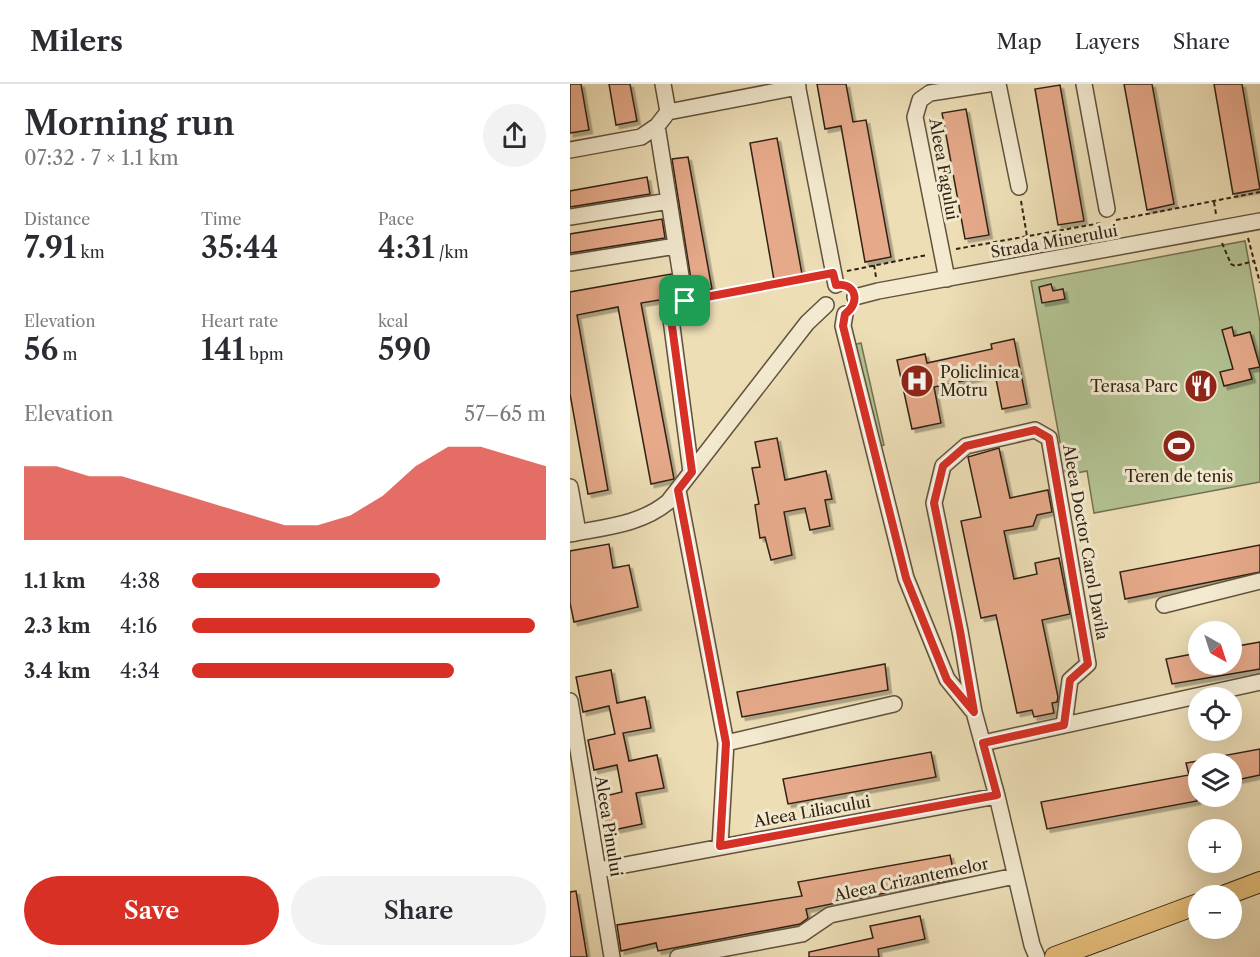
<!DOCTYPE html>
<html lang="en">
<head>
<meta charset="utf-8">
<style>
  :root { --surface:#fff; --page:#f2f2f3; --text:#2b2b33; --muted:#7c7c81; --line:#e1e1e2; --accent:#d93025 }
  body { margin:0; font-family:"Libre Caslon Text",serif; background:var(--page); color:var(--text); height:100vh; display:flex; flex-direction:column; font-size:22px; white-space:nowrap }
  * { box-sizing:border-box; margin:0 }
  p { font-size:20px; color:var(--muted) }
  .icon { flex:none; width:33px; height:33px; fill:none; stroke:currentColor; stroke-width:2; stroke-linecap:round; stroke-linejoin:round }
  .map { position:relative; flex:1; overflow:hidden }
  .sheet { display:flex; flex-direction:column; background:var(--surface); width:570px }
  .sheet>* { flex:none }
  .needle { width:39px; rotate:141deg }
  .tools { position:absolute; left:618px; top:537px; display:grid; gap:12px }
  .tools a { display:grid; place-items:center; width:54px; height:54px; border-radius:50%; background:var(--surface); box-shadow:0 6px 24px #0002; font-size:30px }
  .pin { position:absolute; display:grid; place-items:center; width:51px; height:51px; color:#fff; margin:-26px; border-radius:12px; box-shadow:0 3px 9px #0006 }
  .round { display:grid; place-items:center; flex:none; width:63px; height:63px; border-radius:32px; background:var(--page) }
  .headline { display:flex; align-items:center; justify-content:space-between; height:102px; padding:0 24px }
  h1 { font-size:33px; font-weight:600; line-height:45px }
  .figures { display:grid; grid-template-columns:repeat(3,1fr); gap:9px; height:102px; padding:6px 24px }
  .figures div { display:grid; align-content:center }
  .figures b { font-size:30px; font-weight:600 }
  .figures small { font-size:16px; font-weight:400 }
  .figures p { font-size:16px }
  .chart { height:168px; padding:12px 24px }
  .chart p { display:flex; justify-content:space-between }
  .chart svg { width:100%; height:108px; margin-top:6px; fill:var(--accent); opacity:.7 }
  .action { display:flex; gap:12px; margin-top:auto; padding:12px 24px }
  .action a { flex:1; height:69px; border-radius:36px; background:var(--accent); color:#fff; font-size:24px; font-weight:600; line-height:69px; text-align:center }
  .action a+a { background:var(--page); color:var(--text) }
  ul { padding:0 24px; list-style:none; font-size:20px }
  li { display:grid; grid-template-columns:96px 72px 1fr; align-items:center; height:45px }
  li i { height:15px; border-radius:8px; background:var(--accent) }
  header { display:flex; align-items:center; gap:36px; box-sizing:border-box; height:84px; padding:0 30px; background:var(--surface); border-bottom:2px solid var(--line) }
  header strong { font-size:28px }
  nav { display:flex; gap:33px; margin-inline-start:auto; font-size:21px }
  main { display:flex; flex:1; min-height:0 }
  .map>svg:first-child { display:block }
  .green { fill:#b3c292; stroke:#727253; stroke-width:1.5 }
  .building { fill:#e6aa8a; stroke:#312314; stroke-width:1.5; filter:url(#shadow) }
  .lines { fill:none; stroke-linecap:round; stroke-linejoin:round }
  .minor-casing { stroke:#60523c; stroke-width:18 }
  .major-casing { stroke:#312314; stroke-width:22 }
  .path { stroke:#312314; stroke-width:2; stroke-dasharray:4.5 3; stroke-linecap:butt }
  .minor { stroke:#f3ead0; stroke-width:15 }
  .major { stroke:#e6bf7b; stroke-width:20 }
  .route-casing { stroke:#fff; stroke-width:12 }
  .route { stroke:#d93025; stroke-width:8 }
  .labels { text-anchor:middle; stroke-width:6; stroke-linejoin:round; paint-order:stroke }
  .street-label { font-size:16px; fill:#312314; stroke:#f3ead0 }
  .poi-label { font-size:16px; fill:#312314; stroke:#f3ead0; text-anchor:start }
</style>
</head>
<body>
<header>
<strong>Milers</strong>
<nav><a>Map</a><a>Layers</a><a>Share</a></nav>
</header>
<main>
<section class="sheet">
<div class="headline"><div><h1>Morning run</h1><p>07:32 · 7 × 1.1 km</p></div><a class="round"><svg class="icon" aria-label="share" viewBox="0 0 24 24"><path d="M12 15V3M7 8l5-5 5 5M5 13v7h14v-7"/></svg></a></div>
<div class="figures">
<div><p>Distance</p><b>7.91<small> km</small></b></div>
<div><p>Time</p><b>35:44</b></div>
<div><p>Pace</p><b>4:31<small> /km</small></b></div>
</div>
<div class="figures">
<div><p>Elevation</p><b>56<small> m</small></b></div>
<div><p>Heart rate</p><b>141<small> bpm</small></b></div>
<div><p>kcal</p><b>590</b></div>
</div>
<div class="chart"><p><span>Elevation</span>57–65 m</p>
<svg viewBox="0 0 160 44" preserveAspectRatio="none"><path d="M0 44V14L10 14L20 18L30 18L40 22L50 26L60 30L70 34L80 38L90 38L100 34L110 26L120 14L130 6L140 6L150 10L160 14V44z"/></svg>
</div>
<ul>
<li><b>1.1 km</b>4:38<i style="width:70%"></i></li>
<li><b>2.3 km</b>4:16<i style="width:97%"></i></li>
<li><b>3.4 km</b>4:34<i style="width:74%"></i></li>
</ul>
<div class="action"><a>Save</a><a>Share</a></div>
</section>
<div class="map">
<svg width="690" height="873" viewBox="0 0 690 873">
  <defs>
    <filter id="shadow"><feDropShadow dx="3.5" dy="3.5" stdDeviation="0" flood-color="#0004"/></filter>
  </defs>
  <rect width="100%" height="100%" fill="#eddeb6"/>
  <filter id="stains"><feTurbulence type="fractalNoise" baseFrequency=".00333" numOctaves="4"/><feColorMatrix values="0 0 0 0 .2 0 0 0 0 .09 0 0 0 0 .02 0 0 0 .5 -.17"/></filter>
  <radialGradient id="worn" r=".72"><stop offset=".6" stop-color="#630" stop-opacity="0"/><stop offset="1" stop-color="#630" stop-opacity=".3"/></radialGradient>
  <!-- green -->
  <path class="green" d="M675,157L690,238V398L524,429L517,387L496,391L461,197Z
    M291,259L314,361L308,363L283,261Z"/>
  <!-- building -->
  <path class="building" d="M0,0H11L19,46L0,49Z
    M39,0H60L67,37L46,41Z
    M247,0H276L283,38L296,36L321,173L295,178L271,42L255,45Z
    M554,0H582L604,120L577,126Z
    M644,0H672L690,105L663,110Z
    M490,1L514,137L488,141L465,5Z
    M396,25L419,151L395,155L372,29Z
    M207,54L232,190L204,196L180,59Z
    M118,73L142,205L123,208L102,75Z
    M77,93L80,110L0,123V107Z
    M92,135L95,154L0,169V150Z
    M101,190L104,211H100L101,214L71,219L104,395L81,400L48,223L7,231L38,406L18,410L0,310V208Z
    M481,200L483,207L493,205L495,215L472,219L469,203Z
    M662,243L664,252L680,248L690,283L679,285L682,295L654,302L650,288L663,285L652,246Z
    M444,255L457,320L432,325L425,290L364,303L371,339L342,345L327,276L355,270L357,279L422,265L421,260Z
    M207,354L215,396L256,387L262,415L255,416L260,442L240,446L235,424L214,428L222,471L201,476L195,453L190,454L185,421L189,420L182,384L190,383L185,358Z
    M429,364L440,414L478,406L482,428L467,431L463,442L434,447L444,495L467,490L465,479L489,474L500,530L472,536L488,613L487,618L482,619L484,629L464,633L462,626L447,629L426,531L411,534L391,437L411,433L398,373Z
    M39,460L43,484L59,481L68,523L4,538L0,519V467Z
    M690,461V488L555,515L550,488Z
    M690,558V585L602,600L596,575L628,569V580H662V563Z
    M315,580L318,606L172,633L167,608Z
    M41,586L47,619L75,613L81,644L53,649L59,677L87,671L94,704L66,709L72,740L34,748L27,714L52,708L47,681L24,686L18,656L45,650L39,622L13,628L6,593Z
    M690,665V691L662,697V680H641V674Z
    M361,668L366,693L218,720L213,695Z
    M628,677V714H626L627,717L477,745L471,718L619,691L616,679Z
    M380,771L385,795L236,825L238,834L230,840L88,867L86,859L51,867L47,841L232,812L228,798Z
    M6,807L17,873H0V808Z
    M350,832L355,855L308,865L309,873H239V868L303,854L300,842Z"/>
  <g class="lines">
    <!-- minor casing -->
    <g class="minor-casing">
      <path id="minor" d="M93,0L98,28
        M227,0L266,201
        M428,0L449,103
        M514,0L537,125
        M87,42L115,217L101,235L121,388
        M0,66L71,53L87,42L98,28L228,3
        M0,133L99,117
        M0,179L106,162
        M377,195L345,33L350,16L360,9L418,0
        M285,213L308,207L690,137
        M275,230L273,242L336,494L377,595L402,626
        M0,403L8,448
        M108,406L156,659L150,762
        M0,450C34,443 70,441 98,418L237,239L256,221
        M594,521L690,497
        M0,617L42,873
        M156,659L324,620
        M413,659L690,598
        M28,786L427,712
        M108,873L232,850L260,831L445,792
        M467,873L462,861L427,712L404,628L390,547L364,419L373,382L396,362L465,346L479,354L518,580L500,596L494,641"/>
    </g>
    <!-- major casing -->
    <g class="major-casing">
      <path id="major" d="M653,812L690,798
        M485,873L628,820"/>
    </g>
    <!-- path -->
    <path class="path" d="M451,117L457,152
      M644,118L646,130
      M546,136L690,108
      M678,154L690,199
      M652,159L661,180L665,182L684,177
      M386,165L531,139
      M304,181L306,193
      M277,187L357,171
      M130,214L251,191"/>
    <!-- minor -->
    <use href="#minor" class="minor"/>
    <!-- major -->
    <use href="#major" class="major"/>
  </g>
  <g class="lines">
    <!-- route casing -->
    <g class="route-casing">
      <path id="route" d="M263,189L266,201C286,198 291,219 275,230L273,242L336,494L377,596L404,628L390,547L364,419L373,382L396,362L465,346L479,354L518,580L500,596L494,641L413,659L427,711L150,762L156,659L108,406L122,388L101,235L115,217Z"/>
    </g>
    <!-- route -->
    <use href="#route" class="route"/>
  </g>
  <!-- icons -->
  <defs>
    <g id="hospital-disc" transform="scale(1.725)"><circle r="9.5" fill="#8f2418" stroke="#f3ead0"/><path d="M-5-5h3v3.5h4V-5h3V5h-3V1.5h-4V5h-3Z" fill="#fff"/></g>
    <g id="restaurant-disc" transform="scale(1.725)"><circle r="9.5" fill="#8f2418" stroke="#f3ead0"/><path d="M-5-6h1v4h1v-4h1v4h1v-4h1v5L-1.5 .5V6h-2V.5L-5-1ZM5-6V6H3V1.5H1.5Q1.5-4 5-6Z" fill="#fff"/></g>
    <g id="stadium-disc" transform="scale(1.725)"><circle r="9.5" fill="#8f2418" stroke="#f3ead0"/><path d="M0-5a6.5 5 0 1 0 0 10a6.5 5 0 1 0 0-10ZM-3.5-1.8h7v3.6h-7Z" fill="#fff"/></g>
  </defs>
  <g fill-rule="evenodd">
    <use href="#hospital-disc" x="347" y="297"/>
    <use href="#restaurant-disc" x="631" y="302"/>
    <use href="#stadium-disc" x="609" y="362"/>
  </g>
  <g class="labels">
    <!-- street labels -->
    <g class="street-label">
      <text transform="translate(374 85) rotate(80)" y="6">Aleea Fagului</text>
      <text transform="translate(484 157) rotate(-10)" y="6">Strada Minerului</text>
      <text transform="translate(516 458) rotate(80)" y="6">Aleea Doctor Carol Davila</text>
      <text transform="translate(242 727) rotate(-10)" y="6">Aleea Liliacului</text>
      <text transform="translate(39 742) rotate(81)" y="6">Aleea Pinului</text>
      <text transform="translate(341 795) rotate(-12)" y="6">Aleea Crizantemelor</text>
    </g>
    <!-- poi labels -->
    <g class="poi-label">
      <text x="370" y="294">Policlinica<tspan x="370" dy="18">Motru</tspan></text>
      <text x="608" y="308" text-anchor="end">Terasa Parc</text>
      <text x="609" y="398" text-anchor="middle">Teren de tenis</text>
    </g>
  </g>
  <rect width="100%" height="100%" filter="url(#stains)"/>
  <rect width="100%" height="100%" fill="url(#worn)"/>
</svg>
<div class="tools">
<a><svg class="needle" viewBox="-14 -14 28 28"><path d="M0-13l5 13h-10z" fill="#e53935"/><path d="M0 13l5-13h-10z" fill="#7c7c81"/></svg></a>
<a><svg class="icon" aria-label="locate" viewBox="0 0 24 24"><circle cx="12" cy="12" r="6"/><path d="M12 2v4M12 18v4M2 12h4M18 12h4"/></svg></a>
<a><svg class="icon" aria-label="layers" viewBox="0 0 24 24"><path d="M12 4l9 5-9 5-9-5zM3 14l9 5 9-5"/></svg></a>
<a>+</a>
<a>−</a>
</div>
<div class="pin" style="left:115px;top:217px;background:#1e9e55"><svg class="icon" aria-label="arrive" viewBox="0 0 24 24"><path d="M6 21V4h12l-3 4 3 4H6"/></svg></div>
</div>
</main>
</body>
</html>
